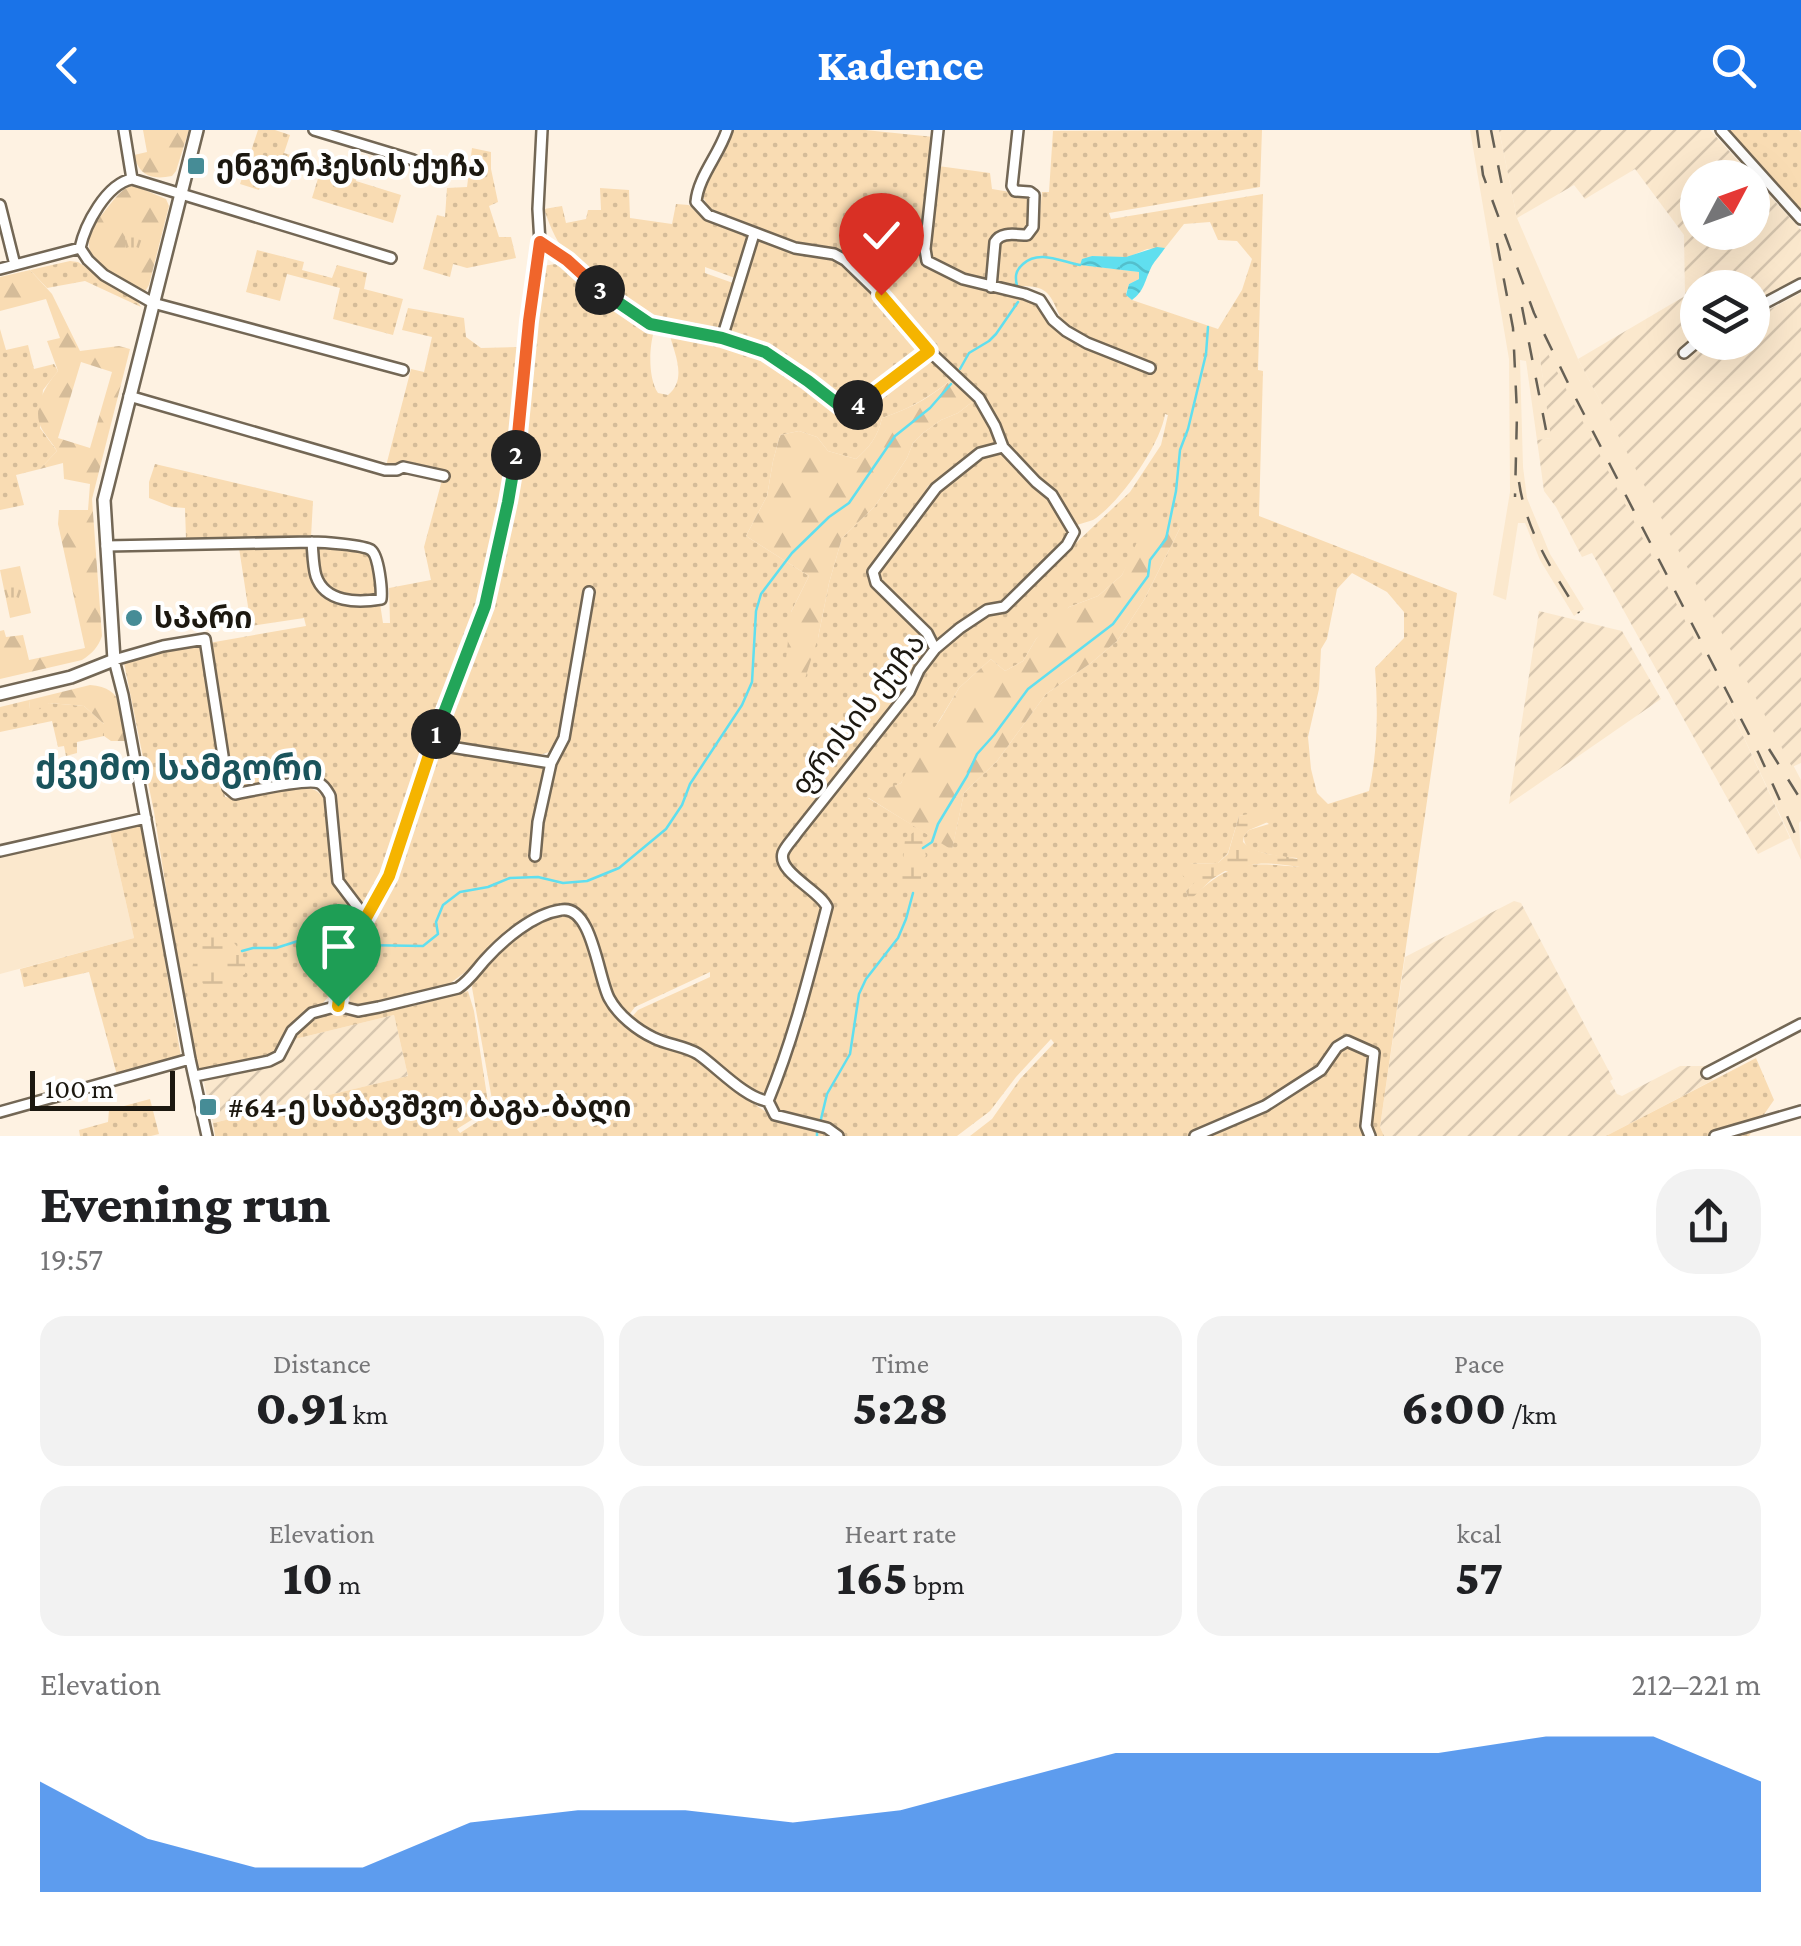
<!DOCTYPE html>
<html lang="en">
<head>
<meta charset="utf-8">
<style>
  :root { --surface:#fff; --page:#f2f2f2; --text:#202124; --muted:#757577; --accent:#1a73e8 }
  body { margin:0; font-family:"Crimson Pro","Noto Sans Georgian",serif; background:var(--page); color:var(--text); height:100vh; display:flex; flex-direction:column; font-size:38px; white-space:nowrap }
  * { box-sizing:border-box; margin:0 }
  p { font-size:32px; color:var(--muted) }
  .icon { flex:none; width:55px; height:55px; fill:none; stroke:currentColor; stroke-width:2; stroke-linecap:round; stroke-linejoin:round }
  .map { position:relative; height:1006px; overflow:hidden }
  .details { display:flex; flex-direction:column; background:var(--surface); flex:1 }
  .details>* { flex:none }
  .needle { width:65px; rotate:49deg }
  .controls { position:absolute; left:1680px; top:30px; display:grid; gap:20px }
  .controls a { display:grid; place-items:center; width:90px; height:90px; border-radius:50%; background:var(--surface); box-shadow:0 10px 40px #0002; font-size:50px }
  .scale { position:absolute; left:30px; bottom:25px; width:145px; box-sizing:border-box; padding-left:10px; border:5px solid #1c1810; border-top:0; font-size:28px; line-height:35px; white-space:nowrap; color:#1c1810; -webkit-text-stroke:8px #fff; paint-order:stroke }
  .pin { position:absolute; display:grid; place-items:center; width:85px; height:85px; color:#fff; margin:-102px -42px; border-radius:50% 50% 50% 0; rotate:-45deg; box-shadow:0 0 10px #0007 }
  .pin .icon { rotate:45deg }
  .km { position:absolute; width:50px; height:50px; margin:-25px; border-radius:50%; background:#222; color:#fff; font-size:28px; line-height:50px; text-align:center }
  .round { display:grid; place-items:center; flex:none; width:105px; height:105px; border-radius:40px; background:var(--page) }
  .headline { display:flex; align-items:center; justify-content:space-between; height:170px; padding:0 40px }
  h1 { font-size:55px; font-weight:800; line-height:75px }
  .stats { display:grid; grid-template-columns:repeat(3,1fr); gap:15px; height:170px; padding:10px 40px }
  .stats div { display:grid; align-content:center; border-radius:25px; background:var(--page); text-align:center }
  .stats b { font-size:50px; font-weight:800 }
  .stats small { font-size:28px; font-weight:400 }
  .stats p { font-size:28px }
  .chart { height:280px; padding:20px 40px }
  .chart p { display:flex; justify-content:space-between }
  .chart svg { width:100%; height:180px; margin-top:10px; fill:var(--accent); opacity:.7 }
  header { display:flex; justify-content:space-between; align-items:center; height:130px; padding:0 40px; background:var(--accent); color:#fff; font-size:45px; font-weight:800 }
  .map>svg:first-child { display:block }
  .built { fill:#fbe8cd }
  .industrial { fill:url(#industrial-furrows); fill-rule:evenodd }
  .grass { fill:url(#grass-dots); fill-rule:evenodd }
  .forest { fill:url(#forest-firs); fill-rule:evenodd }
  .wetland { fill:url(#wetland-marsh) }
  .park { fill:url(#park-tufts) }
  .water { fill:url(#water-waves) }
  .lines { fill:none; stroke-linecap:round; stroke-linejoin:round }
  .stream { stroke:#60dfef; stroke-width:2.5 }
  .minor-casing { stroke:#736755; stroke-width:14 }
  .tertiary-casing { stroke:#736755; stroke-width:16 }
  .minor { stroke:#fff; stroke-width:9 }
  .tertiary { stroke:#fff; stroke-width:11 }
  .rail { stroke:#666055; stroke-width:2.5; stroke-dasharray:18 18; stroke-linecap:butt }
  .split-1-casing { stroke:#fff; stroke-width:20 }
  .split-2-casing { stroke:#fff; stroke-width:20 }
  .split-3-casing { stroke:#fff; stroke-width:20 }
  .split-4-casing { stroke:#fff; stroke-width:20 }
  .split-5-casing { stroke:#fff; stroke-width:20 }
  .split-1 { stroke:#f5b400; stroke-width:12 }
  .split-2 { stroke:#22a559; stroke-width:12 }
  .split-3 { stroke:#f0652b; stroke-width:12 }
  .split-4 { stroke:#22a559; stroke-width:12 }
  .split-5 { stroke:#f5b400; stroke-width:12 }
  .poi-dot { fill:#468c96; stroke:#fff; stroke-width:4 }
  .labels { text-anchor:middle; stroke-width:8; stroke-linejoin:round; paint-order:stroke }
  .poi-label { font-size:30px; font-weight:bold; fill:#1c1810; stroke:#fff; text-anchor:start }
  .street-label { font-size:30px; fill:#1c1810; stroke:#fff }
  .quarter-label { font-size:35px; font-weight:bold; fill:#1a545c; stroke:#fff }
</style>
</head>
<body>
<header><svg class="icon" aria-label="back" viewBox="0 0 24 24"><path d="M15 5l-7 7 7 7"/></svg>Kadence<svg class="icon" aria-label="search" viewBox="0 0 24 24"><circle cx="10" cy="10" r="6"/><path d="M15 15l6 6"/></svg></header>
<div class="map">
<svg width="1801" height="1006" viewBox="0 0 1801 1006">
  <defs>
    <pattern id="industrial-furrows" width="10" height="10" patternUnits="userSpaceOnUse" patternTransform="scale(2.5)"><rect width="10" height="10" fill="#fbe8cd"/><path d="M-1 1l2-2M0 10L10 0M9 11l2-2" fill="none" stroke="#d7c6af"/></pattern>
    <pattern id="grass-dots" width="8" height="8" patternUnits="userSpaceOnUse" patternTransform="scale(2.5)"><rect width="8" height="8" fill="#f9dcb3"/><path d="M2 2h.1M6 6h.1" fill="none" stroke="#d5bc99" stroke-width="1.8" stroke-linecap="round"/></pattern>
    <pattern id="forest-firs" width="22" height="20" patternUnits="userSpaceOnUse" patternTransform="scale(2.5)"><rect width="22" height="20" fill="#f9dcb3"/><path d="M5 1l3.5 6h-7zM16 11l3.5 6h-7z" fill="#d5bc99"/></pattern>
    <pattern id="wetland-marsh" width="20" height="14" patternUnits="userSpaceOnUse" patternTransform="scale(2.5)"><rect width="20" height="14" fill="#f9dcb3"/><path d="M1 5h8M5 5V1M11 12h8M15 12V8" fill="none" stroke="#d5bc99"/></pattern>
    <pattern id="park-tufts" width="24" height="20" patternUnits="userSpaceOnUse" patternTransform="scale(2.5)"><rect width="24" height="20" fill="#f9dcb3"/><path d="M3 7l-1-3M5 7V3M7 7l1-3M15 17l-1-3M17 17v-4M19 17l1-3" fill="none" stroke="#d5bc99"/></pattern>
    <pattern id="water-waves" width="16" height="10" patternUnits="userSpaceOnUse" patternTransform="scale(2.5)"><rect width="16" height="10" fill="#60dfef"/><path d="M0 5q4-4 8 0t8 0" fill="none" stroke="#53bfcc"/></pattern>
  </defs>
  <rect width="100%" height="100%" fill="#fef2e2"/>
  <!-- built -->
  <path class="built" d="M1470,0H1499L1517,88L1578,229L1801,650V691L1799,693L1801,730L1733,584L1539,222L1552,308L1537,310L1526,231L1520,230L1523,337L1527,368L1550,424L1584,479L1574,486L1540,430L1525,393H1518L1506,470L1493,465L1510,362L1509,229Z
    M110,702L134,808L0,844V726Z"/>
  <!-- industrial -->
  <path class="industrial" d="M1499,0H1710L1801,100V149L1753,176L1752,158H1698V212H1752L1753,188L1801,163V633L1792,637L1578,229L1685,166L1684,105L1635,39L1585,69L1574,55L1517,88ZM1698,48H1752V102H1698Z
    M1545,218L1733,584L1790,708L1758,724L1592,423L1582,427L1556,377L1544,361L1537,310L1551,308L1539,221Z
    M1539,481L1622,501L1661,569L1509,674Z
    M1514,771L1521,773L1613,949L1610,951L1617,964L1622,966L1680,936H1705L1713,950L1606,1006H1384L1380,997L1405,827Z
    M394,885L408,946L213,993L203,948L270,934L291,910Z"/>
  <!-- grass -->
  <path class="grass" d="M258,0H275L290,5L284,23L300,28L295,42L268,33L259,60L240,54Z
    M731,0H865L934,7L920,117L923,131L939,144L972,156L1028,169L1038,176L1053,196L1078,213L1149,242L1151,235C1125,224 1093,216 1070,199C1057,190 1056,167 1043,160C1030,153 1009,158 995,156L999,115L1004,110C1041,115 1039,90 1042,62H1049L1053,1L1262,0L1260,57L1109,83L1111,89L1263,64L1258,240L1263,241L1259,386L1457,463L1380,997L1384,1006H1374L1369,995L1379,924L1349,907L1331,915L1332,921L1320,938L1264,974L1189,1006H970L992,989L1020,949L1054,913L1051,909L1016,947L990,981L957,1006H843L836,1000L778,981L772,970L805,888L801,883L831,780C825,749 780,754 791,716L938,520C960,500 977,484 1007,478L1130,362L1161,315L1168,285L1165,284C1161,314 1119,374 1093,390C1088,392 1082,393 1077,395L1057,365L1005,312L987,272L931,218L850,130L835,119L796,114L753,99L709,78L702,65L705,54L724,24ZM1210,92L1218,110L1237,111L1252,129L1242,160L1218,199L1132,170L1126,164L1129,154L1139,149L1140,142L1081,135L1086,129L1092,126L1126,128L1147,119L1165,118L1184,94ZM1180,398L1144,470L1117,511L1091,533L1046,564L997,631L964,663L952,719L868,668L901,653L959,558L991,529L1005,541L1023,531L1036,509L1069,477L1098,466L1122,445L1132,426ZM1352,443L1387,462L1404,482V508L1375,538C1378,580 1378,619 1369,661L1328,674L1317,663L1311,639L1308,607L1319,559L1321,519L1327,509L1337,459ZM1255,684L1269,694L1249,700L1244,706C1244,709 1244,712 1246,715C1252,723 1286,728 1297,728L1300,737C1245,732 1231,731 1189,770L1186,761L1198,750L1189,734L1218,733L1228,723L1239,686Z
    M1728,0H1799L1801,2V82Z
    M472,18L491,22V39L498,72L489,76L499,107H511L516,128L467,138L453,134L450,147L423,139L437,85L445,87L447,58L467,57Z
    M324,29L358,40L356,51L401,65L393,93L312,68Z
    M938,36L990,43L992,59L1029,65L1033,68L1030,99L1027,103L998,105L992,148L987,151L940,136L930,129L927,118Z
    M600,58L629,60L630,88L672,94L676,74L689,75L698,84L744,102L749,109L735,148L705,137V143L733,153L718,202C698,200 675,200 656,193C632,185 579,142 564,121C555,108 549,94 544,79L562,76L566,93L586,89L588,80H601Z
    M761,110L797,123L835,128L845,135L878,167L923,218L922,223L860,270L849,275L840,273L768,219L729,207L727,204L755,113Z
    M257,120L304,132L302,140L332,148L337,135L367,143L364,159L403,169L393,205L333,189L340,158L287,144L280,171L246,162Z
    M70,131L78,132L138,172L141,177L85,151L47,158L30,140Z
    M563,133L617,179L654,201C649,218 648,248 658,263L668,265C688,249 674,223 669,202L722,212L746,223L766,227L840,282H850L860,279C879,264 911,231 933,229L954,248C927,268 914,277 882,288C878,306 870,317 856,329L828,321L817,307L799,301L780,305L773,331L767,366L746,406L809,446L791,482L818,508L829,453L842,408L875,376L907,328L913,313L923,303L941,290L958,283L976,269L993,297L997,311L928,356L920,372L871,439C871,470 905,480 922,501C923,502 929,514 930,515L909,560L780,722C776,744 810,764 825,778L779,934L767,963L756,962L750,958L693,917L654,905L630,889L638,880L710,847V842L635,877L628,886L608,861L586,789L581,782L569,775L546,781L440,861L359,877L350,873C342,823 363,806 382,764C403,720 416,671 433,625L438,619L544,635L547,638L540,692L554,633L566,609L594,469L588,468L559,610L552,621L536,626L442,612L438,609C465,536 493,465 510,389C528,306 533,220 542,136Z
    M408,178L464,188L466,207L481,218L523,217L516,307L504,382L483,474L386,744L366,784L341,750L336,671L331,656L306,646L235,659L230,655L209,513L306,496L304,488L251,496L239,418L320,415L371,424L373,428L383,493H390L389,458L431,450L424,417L442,350L447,351L449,343L409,332L386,336L411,239L424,242L432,207L402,200Z
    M0,199L6,220L28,215L34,239L54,234L58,241L43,260L40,298L57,321L40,339L16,345L24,375L0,380Z
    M989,322L1003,323L1045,361L1061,389L1067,405L1066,413L1006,472L937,513L883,457L877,441C911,394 937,351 989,322Z
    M155,334L313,371L311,407L186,409L185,378L172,377L149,368V352Z
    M196,514L201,517L225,667L237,668L306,657C343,664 329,722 335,750C338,763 355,778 364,789L333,862L321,875L295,891L276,922L266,927L202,940L198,937L188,898L154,682L124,533L131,527Z
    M29,570L30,579L49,573L84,576L104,594V606L77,612V623L66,626L64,616L58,617L52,591L0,602V577Z
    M139,696L143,699L181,927L117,945L89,842L24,857L20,839L134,808L110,702Z
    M566,783C594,791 595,865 621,890L694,925L739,959L749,970L773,987L831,1006H215L213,993L408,946L394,885L291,910C323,871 348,886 391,880C417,877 443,867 468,861L474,881L489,979L457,999L460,1003L494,981L471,852C497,826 526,787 566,783Z
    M1347,917L1371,926L1362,994L1366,1006H1201L1255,985Z
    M1756,928L1774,970L1749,1006H1606Z
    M150,969L159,1004L151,1006H80L79,1000L108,992L109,980Z"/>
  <!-- forest -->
  <path class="forest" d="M143,0H189L176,41L172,46C152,50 139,46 134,25L147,22Z
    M133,55L166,69L169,76L149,155L144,163H140C105,138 67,126 104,82C113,71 120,59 133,55Z
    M30,140L52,164L80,221L119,216L130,219L92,369L102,506C98,517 93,523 82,530L0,549V501L4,500L6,507L23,505L29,530L85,518L58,394L59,380H88L90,354L64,349L63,333L40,339L57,321C53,314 47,307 43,301C30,280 45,256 58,241L47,211L60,208L46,169L0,181V147ZM81,232L112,242L90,318L58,308Z
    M954,248L976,269L958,283L941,290L923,303L913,313L907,328L875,376L842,408L829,453L818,508L802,558L799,540L785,539L791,482L809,446L746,406L767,366L773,331L780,305L799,301L817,307L828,321L856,329C870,317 878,306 882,288C914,277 927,269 954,248Z
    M1180,398L1144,470L1117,511L1091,533L1046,564L997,631L964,663L952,720L867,667L901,653L915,623L940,590L959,558L991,529L1005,541L1023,531L1036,509L1054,487L1069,477L1098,466L1122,445L1142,401Z
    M90,555C126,558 121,582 127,611H111L104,606V594L84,576L49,573L41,579L30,580L29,570Z"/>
  <!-- wetland -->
  <path class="wetland" d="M1276,678L1282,686L1249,700L1244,706L1243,712C1259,728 1287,724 1307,732L1300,737C1278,735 1255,728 1236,742L1225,741L1212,749L1189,771L1186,761L1197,750L1185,748L1181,743L1189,734L1218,733L1228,724L1239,686Z
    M916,700L921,705L926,726L921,731V757L913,763L897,746L903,732L905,709Z
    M208,807H229C240,819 247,828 245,844L220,860L211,861L197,848L192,839L197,816Z"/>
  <!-- park -->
  <path class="park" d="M147,101L149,125L126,127L125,102Z
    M20,436L31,483L10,488L0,440Z"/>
  <!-- water -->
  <path class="water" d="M1157,117L1165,118C1160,126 1153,132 1150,140C1144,153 1144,161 1132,170L1126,165L1129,154L1139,149V142L1080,135L1082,129L1092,126L1126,127Z"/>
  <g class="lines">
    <!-- stream -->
    <path class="stream" d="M1017,156C1015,147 1015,141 1023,134C1039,119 1062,132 1080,135
      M960,239L969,223L989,211L996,204L1018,172
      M923,718L932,712L938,694L967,646L977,624L994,605L1028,559L1113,494L1148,446L1150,430L1166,409L1176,361L1180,320L1188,299L1206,224L1208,197
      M360,815L423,816L438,804L436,792L443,775L460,762L488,757L510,748L538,747L563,753L587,751L619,738L666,699L682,675L690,654L742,575L752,552L756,481L761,464L792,423L829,387L849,373L895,306L930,278L951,254
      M242,821L253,818H276L298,811L344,813
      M821,989L827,964L850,924L859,864L866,849L898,808L906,789L913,763
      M817,1006V1003"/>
    <!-- minor casing -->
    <g class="minor-casing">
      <path id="minor" d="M124,0L132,49
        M314,0L413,30
        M727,0C719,25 698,47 696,72L708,85L795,118L834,124L845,130L881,165L929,221L979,268L995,296L1003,317L1036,352L1052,365L1074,402L1067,415L1004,477L987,480L960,498L935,519L919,540L909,562L797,703C793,709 785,717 783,723C777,742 819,760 827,777C810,842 794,908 768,971
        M938,0L925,119L927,131L963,149L1025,164L1040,170L1053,190L1066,201L1087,213L1150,238
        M1721,0L1801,89
        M0,75L15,135
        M540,113L567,129L606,165L650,194L722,208L765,223L808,251L840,276L848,278L860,274L929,221
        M391,128L132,49C106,54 85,95 80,118L88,130L104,145L153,173L403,240
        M0,139L80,118
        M991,157L995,112C1001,101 1016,105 1027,105L1033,97L1034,65L1030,62L1015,61L1012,56L1018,0
        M1752,180L1801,154
        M722,208L754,104
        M1684,223L1698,211
        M129,266L385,340H397L403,337L444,346
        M106,416L312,412C322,412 364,415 371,420C379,426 382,460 381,469C358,473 325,473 316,446C313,436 313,423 312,412
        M935,519L927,503L876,453L873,442L936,358L980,323L1003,317
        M432,614L551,633L564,608L589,462
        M0,721L146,688
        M535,726L538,692L551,633
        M338,876L343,838L352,813L389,746L432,614L485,475L508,372L518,314L529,191L540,113L538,79L542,0
        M1707,943L1801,894
        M195,946L269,931L279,926L292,901L312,883L338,876L358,881L379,877L458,858C469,851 476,840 485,830C503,810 533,784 561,780C592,774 598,847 609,868C618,885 637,900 654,908C668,915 685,916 698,924C717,937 746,969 768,971
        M768,971L775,985L827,998L838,1006
        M0,982L190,929
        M207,1006L190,929L123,565L114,530L163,516L205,509L228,658L235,664C252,661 306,648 319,653C325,656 327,661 330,666L338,751L366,788
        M1195,1006L1265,976L1321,940L1337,917L1347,911L1374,923L1366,996L1370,1006
        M1715,1006L1801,981"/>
    </g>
    <!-- tertiary casing -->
    <g class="tertiary-casing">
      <path id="tertiary" d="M0,564L71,547L114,530L104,370L197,0"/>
    </g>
    <!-- minor -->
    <use href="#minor" class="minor"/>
    <!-- tertiary -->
    <use href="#tertiary" class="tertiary"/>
    <!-- rail -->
    <path class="rail" d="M1477,0L1483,45L1534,183L1570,257L1759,624L1801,717
      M1491,0L1505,70
      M1497,113L1513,198L1517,283L1515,367
      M1522,177L1546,300
      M1519,352C1526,401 1553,442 1579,483
      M1769,619L1801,670"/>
  </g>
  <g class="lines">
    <!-- split-1 casing -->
    <g class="split-1-casing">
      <path id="split-1" d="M338,876L343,838L352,813L389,746L436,604"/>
    </g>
    <!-- split-2 casing -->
    <g class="split-2-casing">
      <path id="split-2" d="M436,604L485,476L508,372L516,325"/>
    </g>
    <!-- split-3 casing -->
    <g class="split-3-casing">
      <path id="split-3" d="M516,325L529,191L540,112L567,130L600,160"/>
    </g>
    <!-- split-4 casing -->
    <g class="split-4-casing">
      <path id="split-4" d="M600,160L650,194L722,208L765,222L808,251L840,276L848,278L858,275"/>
    </g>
    <!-- split-5 casing -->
    <g class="split-5-casing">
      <path id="split-5" d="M858,275L929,221L881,165"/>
    </g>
    <!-- split-1 -->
    <use href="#split-1" class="split-1"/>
    <!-- split-2 -->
    <use href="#split-2" class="split-2"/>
    <!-- split-3 -->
    <use href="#split-3" class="split-3"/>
    <!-- split-4 -->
    <use href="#split-4" class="split-4"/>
    <!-- split-5 -->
    <use href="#split-5" class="split-5"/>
  </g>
  <!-- markers -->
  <g class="poi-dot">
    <rect x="186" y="26" width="20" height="20" rx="5"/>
    <circle cx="134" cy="488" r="10"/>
    <rect x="198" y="967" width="20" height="20" rx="5"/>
  </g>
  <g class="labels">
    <!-- poi labels -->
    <g class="poi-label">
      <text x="216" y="46">ენგურჰესის ქუჩა</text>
      <text x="154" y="498">სპარი</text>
      <text x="228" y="987">#64-ე საბავშვო ბაგა-ბაღი</text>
    </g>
    <!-- street labels -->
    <g class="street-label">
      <text transform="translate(858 584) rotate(-52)" y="10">ფრისის ქუჩა</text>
    </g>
    <!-- quarter labels -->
    <g class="quarter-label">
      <text x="179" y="650">ქვემო სამგორი</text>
    </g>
  </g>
</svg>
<div class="controls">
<a><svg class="needle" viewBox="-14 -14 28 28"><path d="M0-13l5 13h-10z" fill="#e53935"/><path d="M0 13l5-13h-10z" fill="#757577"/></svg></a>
<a><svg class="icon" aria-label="layers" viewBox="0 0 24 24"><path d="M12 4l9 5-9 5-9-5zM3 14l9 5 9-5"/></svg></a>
</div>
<div class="scale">100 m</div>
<div class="pin" style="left:338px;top:876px;background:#1e9e55"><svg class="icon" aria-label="arrive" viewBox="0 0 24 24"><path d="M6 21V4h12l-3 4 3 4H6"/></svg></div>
<div class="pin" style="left:881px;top:165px;background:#d93025"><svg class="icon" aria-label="check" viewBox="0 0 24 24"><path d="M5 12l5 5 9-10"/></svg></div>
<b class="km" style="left:436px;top:604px">1</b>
<b class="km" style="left:516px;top:325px">2</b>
<b class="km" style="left:600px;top:160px">3</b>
<b class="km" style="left:858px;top:275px">4</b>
</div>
<section class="details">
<div class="headline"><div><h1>Evening run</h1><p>19:57</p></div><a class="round"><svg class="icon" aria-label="share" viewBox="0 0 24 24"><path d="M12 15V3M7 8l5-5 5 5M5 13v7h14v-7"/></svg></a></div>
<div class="stats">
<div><p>Distance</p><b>0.91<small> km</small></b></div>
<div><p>Time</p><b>5:28</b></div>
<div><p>Pace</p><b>6:00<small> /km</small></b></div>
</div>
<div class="stats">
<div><p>Elevation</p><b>10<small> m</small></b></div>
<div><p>Heart rate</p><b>165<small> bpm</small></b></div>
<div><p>kcal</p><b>57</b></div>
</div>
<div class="chart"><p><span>Elevation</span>212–221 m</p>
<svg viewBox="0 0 160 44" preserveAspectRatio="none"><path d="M0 44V17L10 31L20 38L30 38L40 27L50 24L60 24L70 27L80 24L90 17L100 10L110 10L120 10L130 10L140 6L150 6L160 17V44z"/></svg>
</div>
</section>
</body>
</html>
